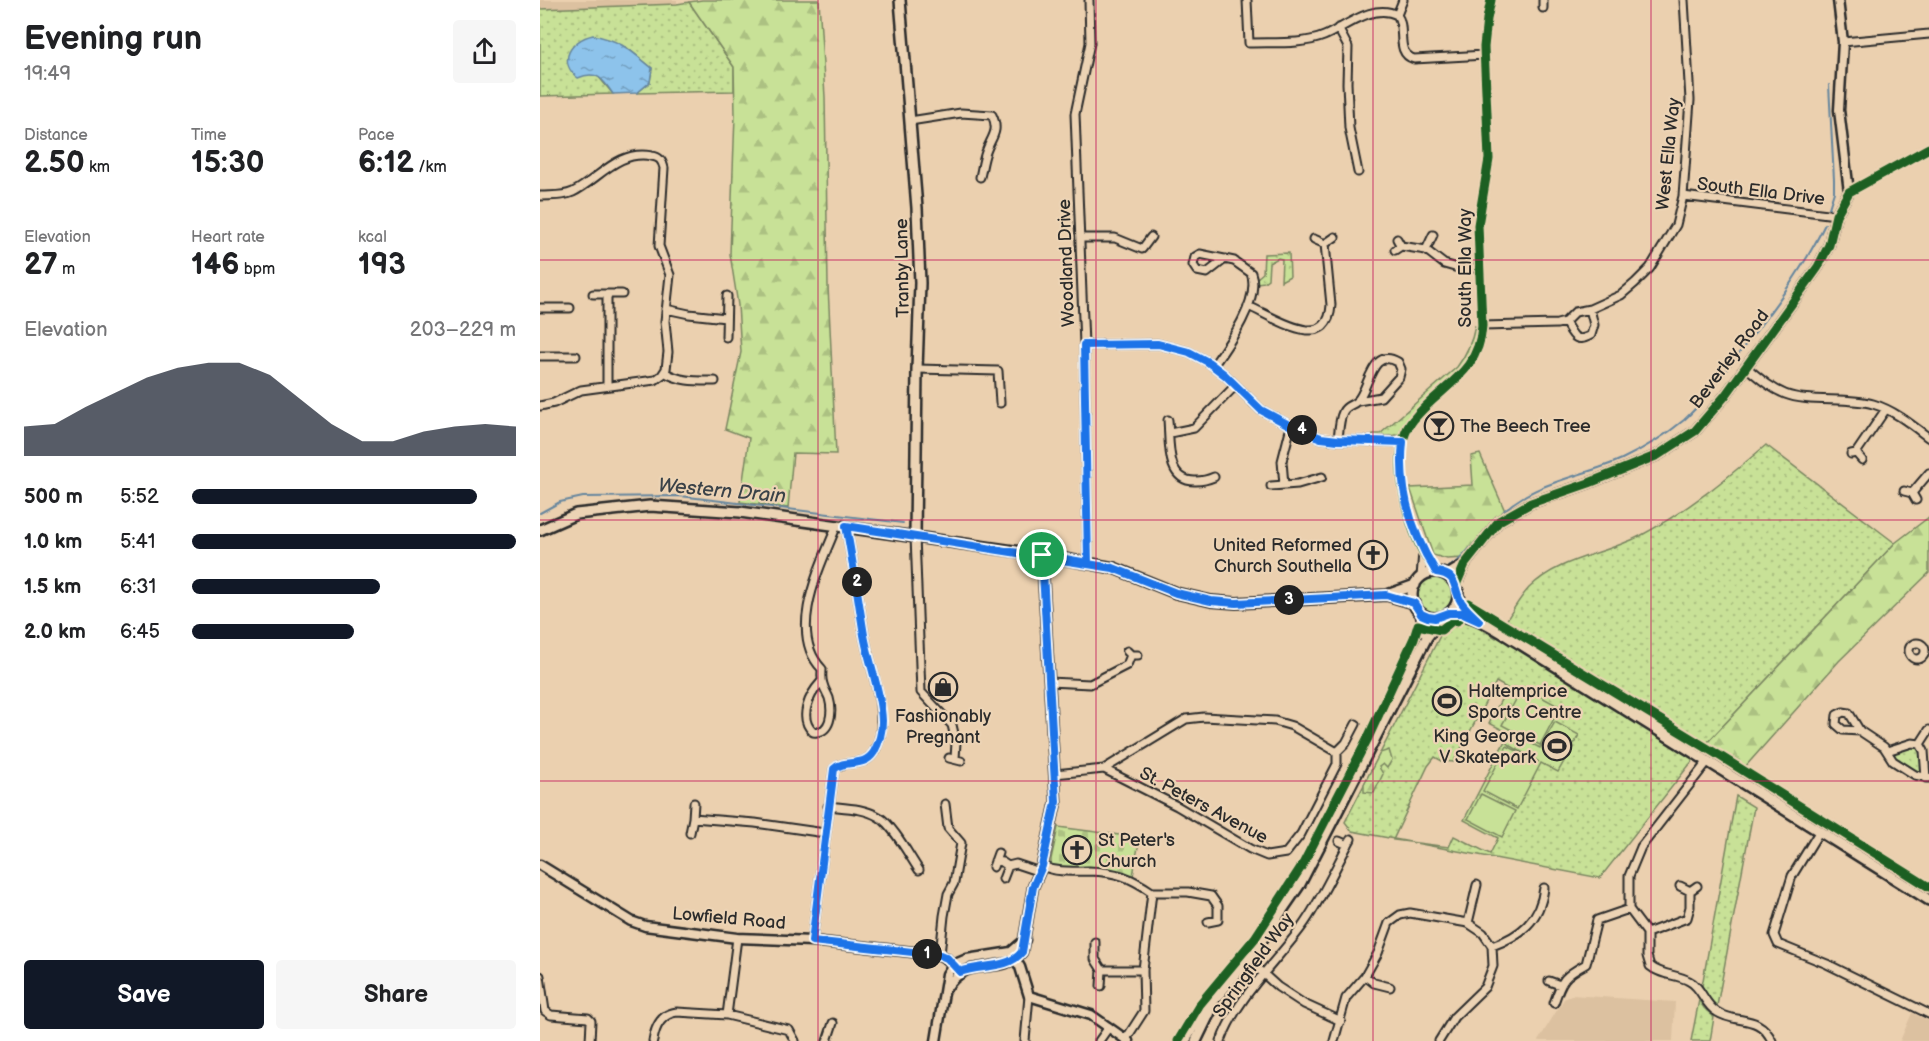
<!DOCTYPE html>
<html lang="en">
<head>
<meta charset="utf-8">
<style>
  :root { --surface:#fff; --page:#f6f6f6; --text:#202124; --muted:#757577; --accent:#111827 }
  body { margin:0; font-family:"Balsamiq Sans",sans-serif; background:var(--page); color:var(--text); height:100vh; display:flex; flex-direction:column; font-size:22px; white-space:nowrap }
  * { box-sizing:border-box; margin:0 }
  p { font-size:20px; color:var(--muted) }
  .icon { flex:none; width:33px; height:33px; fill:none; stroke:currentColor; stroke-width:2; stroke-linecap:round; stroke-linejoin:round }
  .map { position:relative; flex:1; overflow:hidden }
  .drawer { display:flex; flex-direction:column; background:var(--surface); width:540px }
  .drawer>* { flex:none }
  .pin { position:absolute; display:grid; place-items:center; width:51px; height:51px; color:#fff; margin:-26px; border:3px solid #fff; border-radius:50%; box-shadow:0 2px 6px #0007 }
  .km { position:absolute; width:30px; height:30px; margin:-15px; border-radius:50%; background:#222; color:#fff; font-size:16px; line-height:30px; text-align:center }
  .round { display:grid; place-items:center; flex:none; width:63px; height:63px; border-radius:6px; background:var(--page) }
  .headline { display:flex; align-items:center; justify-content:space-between; height:102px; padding:0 24px }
  h1 { font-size:33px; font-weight:800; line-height:45px }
  .figures { display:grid; grid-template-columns:repeat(3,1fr); gap:9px; height:102px; padding:6px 24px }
  .figures div { display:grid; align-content:center }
  .figures b { font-size:30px; font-weight:800 }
  .figures small { font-size:16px; font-weight:400 }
  .figures p { font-size:16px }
  .chart { height:168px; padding:12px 24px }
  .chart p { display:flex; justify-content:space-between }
  .chart svg { width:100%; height:108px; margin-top:6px; fill:var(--accent); opacity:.7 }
  .button { display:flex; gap:12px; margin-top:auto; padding:12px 24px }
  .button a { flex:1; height:69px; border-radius:6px; background:var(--accent); color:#fff; font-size:24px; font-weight:800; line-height:69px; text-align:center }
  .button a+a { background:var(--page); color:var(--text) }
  ul { padding:0 24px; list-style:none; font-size:20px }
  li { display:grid; grid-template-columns:96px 72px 1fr; align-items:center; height:45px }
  li i { height:15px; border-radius:8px; background:var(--accent) }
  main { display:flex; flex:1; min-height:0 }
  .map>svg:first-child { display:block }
  .built { fill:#dcc1a0 }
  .green { fill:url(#green-dots); stroke:#7a8661; stroke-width:1.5; fill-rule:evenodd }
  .forest { fill:url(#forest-firs); stroke:#7a8661; stroke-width:1.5 }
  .cemetery { fill:url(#cemetery-stones); stroke:#7a8661; stroke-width:1.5 }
  .pitch { fill:#c8e197; stroke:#7a8661; stroke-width:1.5 }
  .water { fill:url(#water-ripples); stroke:#66869e; stroke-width:1.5 }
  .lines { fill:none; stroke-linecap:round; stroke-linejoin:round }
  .stream { stroke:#66869e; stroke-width:2 }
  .minor-casing { stroke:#2b2b2b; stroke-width:11 }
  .tertiary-casing { stroke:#2b2b2b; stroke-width:13 }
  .secondary-casing { stroke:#2b2b2b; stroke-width:14 }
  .minor { stroke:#ecd3b4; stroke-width:7 }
  .tertiary { stroke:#ecd3b4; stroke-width:8 }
  .secondary { stroke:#ecd3b4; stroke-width:9 }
  .cycleway-casing { stroke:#ecd3b4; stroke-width:13 }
  .cycleway { stroke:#1b5e20; stroke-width:9 }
  .route-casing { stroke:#fff; stroke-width:12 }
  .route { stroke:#1a73e8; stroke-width:8 }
  .grid { fill:none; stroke:#c2185b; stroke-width:1.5; stroke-opacity:0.55 }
  .labels { text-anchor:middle; stroke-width:4.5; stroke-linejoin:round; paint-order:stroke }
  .street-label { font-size:18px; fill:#2b2b2b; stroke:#ecd3b4 }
  .poi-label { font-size:18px; fill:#2b2b2b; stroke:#ecd3b4; text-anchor:start }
  .water-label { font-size:20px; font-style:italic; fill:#3a4248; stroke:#ecd3b4 }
</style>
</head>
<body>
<main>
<section class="drawer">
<div class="headline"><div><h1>Evening run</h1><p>19:49</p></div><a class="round"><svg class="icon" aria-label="share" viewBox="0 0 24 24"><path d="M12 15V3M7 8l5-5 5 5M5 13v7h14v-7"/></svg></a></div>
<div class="figures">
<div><p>Distance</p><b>2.50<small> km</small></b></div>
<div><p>Time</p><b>15:30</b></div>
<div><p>Pace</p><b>6:12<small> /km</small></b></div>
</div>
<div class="figures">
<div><p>Elevation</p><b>27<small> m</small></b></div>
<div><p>Heart rate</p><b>146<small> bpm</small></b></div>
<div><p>kcal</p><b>193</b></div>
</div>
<div class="chart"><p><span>Elevation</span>203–229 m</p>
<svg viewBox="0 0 160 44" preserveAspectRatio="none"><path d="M0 44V32L10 31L20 24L30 18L40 12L50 8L60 6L70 6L80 11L90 21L100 31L110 38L120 38L130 34L140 32L150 31L160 32V44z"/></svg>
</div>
<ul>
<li><b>500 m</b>5:52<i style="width:88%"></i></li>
<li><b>1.0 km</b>5:41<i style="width:100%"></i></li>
<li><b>1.5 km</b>6:31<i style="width:58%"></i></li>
<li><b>2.0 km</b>6:45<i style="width:50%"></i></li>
</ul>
<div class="button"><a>Save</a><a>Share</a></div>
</section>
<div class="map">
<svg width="1389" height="1041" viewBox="0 0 1389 1041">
  <defs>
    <pattern id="green-dots" width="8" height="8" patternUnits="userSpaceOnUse" patternTransform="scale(1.5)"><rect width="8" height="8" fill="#c8e197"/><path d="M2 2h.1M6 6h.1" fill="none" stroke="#acc182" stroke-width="1.8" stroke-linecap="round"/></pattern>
    <pattern id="forest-firs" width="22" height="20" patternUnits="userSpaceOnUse" patternTransform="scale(1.5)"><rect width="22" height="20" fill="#c8e197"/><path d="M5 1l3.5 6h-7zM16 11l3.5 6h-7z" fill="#acc182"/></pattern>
    <pattern id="cemetery-stones" width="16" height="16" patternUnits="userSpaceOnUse" patternTransform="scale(1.5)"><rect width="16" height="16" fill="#c8e197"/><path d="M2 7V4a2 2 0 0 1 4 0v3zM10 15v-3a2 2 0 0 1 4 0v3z" fill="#acc182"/></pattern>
    <pattern id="water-ripples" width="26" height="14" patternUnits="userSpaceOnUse" patternTransform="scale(1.5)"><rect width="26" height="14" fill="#8dc3eb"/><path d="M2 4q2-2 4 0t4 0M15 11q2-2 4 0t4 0" fill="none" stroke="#739fbf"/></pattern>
  </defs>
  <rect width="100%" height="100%" fill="#ebd0af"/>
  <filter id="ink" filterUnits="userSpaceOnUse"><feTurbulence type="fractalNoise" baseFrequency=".0167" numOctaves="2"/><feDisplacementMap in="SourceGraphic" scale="12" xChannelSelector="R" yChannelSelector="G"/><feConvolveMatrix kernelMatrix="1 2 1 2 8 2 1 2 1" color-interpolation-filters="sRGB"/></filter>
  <g filter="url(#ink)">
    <!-- built -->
    <path class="built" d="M0,0H137V4L0,9Z
      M1031,995L1135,1002L1133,1041H998L1024,999Z
      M1372,1013L1389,1021V1041H1360Z"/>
    <!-- green -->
    <path class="green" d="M149,2L194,67V91L97,93L110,82L112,68L86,47L50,73L58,76L73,94L0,96V9L137,4Z
      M749,253L750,276L741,281L742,259L738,258L729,263L728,279L724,282L717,283L716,279L723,273L724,254Z
      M935,326L940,330L931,360L874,413L859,435L832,437L833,434H840L917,367C927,354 932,342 935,326Z
      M1226,445L1355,543L1165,745L1060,878L812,831L805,822L902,632L926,619L956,638C966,622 976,602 989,588C1019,558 1063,555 1100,536C1147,511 1186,479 1226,445ZM956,682L967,688L949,723L969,733L924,820L958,838L950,854L914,836L909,847L853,840L888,766L895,757L902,761L914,762Z
      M877 596a18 18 0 1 1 36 0a18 18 0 1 1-36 0Z
      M1371,746L1377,747L1381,752L1383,770L1379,773L1352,755L1354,751Z
      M1196,796L1214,807L1177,1006L1169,999L1162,986Z
      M1159,1000L1164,1008L1174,1017L1170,1041H1151Z"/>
    <!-- forest -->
    <path class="forest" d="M162,0H279L285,97L288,286L296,454L253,453L248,508L200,502L209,438L185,429L201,352L198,305L190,254L195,115L194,67L149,2Z
      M940,454L965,511L957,516L924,558L907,559L893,555L870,488L933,485L931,456Z
      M1389,517V573L1299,661L1204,768L1165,745L1355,543Z
      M849,750L852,760L847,768L843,764L839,767L843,774L834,793L824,792V784L840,753Z"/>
    <!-- cemetery -->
    <path class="cemetery" d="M518,827L587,836L599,841L593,876L581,872L513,867L511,863V859Z"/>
    <!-- pitch -->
    <path class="pitch" d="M983,687L1020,707L1000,745L962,725Z
      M1015,722L1039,735L1018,772L1001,763L977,809L943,791L967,746L999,762L966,743L971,733L1000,748Z
      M941,794L975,811L962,837L928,819Z"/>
    <!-- water -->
    <path class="water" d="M53,35C82,41 90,50 112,68L110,82L97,93L73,94C63,79 57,70 38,78C17,62 30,40 53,35Z"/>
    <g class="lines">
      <!-- stream -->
      <path class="stream" d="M1289,85L1294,180V192L1289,208
        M0,513L20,502L43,497L140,496L363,523
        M956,519C988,482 1040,478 1082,459C1103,449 1126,435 1144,420C1164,402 1180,378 1196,357C1229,314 1262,272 1285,224
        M907,568L918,561L947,530"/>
      <!-- minor casing -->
      <g class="minor-casing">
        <path id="minor" d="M707,0L709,43C732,42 762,45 784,36C804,28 833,2 857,15
          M1003,0V8
          M857,15C867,28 854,53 874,59L945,55
          M857,15L863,0
          M798,28L808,47L807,83L809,128L818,172
          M1303,42L1389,34
          M370,121L421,113L452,115C460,132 451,137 446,152C443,160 442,169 440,177
          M1309,192L1389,148
          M0,196C11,195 22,197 33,192C58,180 78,149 112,156C119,157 122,160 124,168L119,246L130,275L125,321L128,352L126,369L122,375L115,380L41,390L14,403L0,406
          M1143,196L1296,215
          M540,238H575L602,249L611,237
          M774,239L785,244L795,237
          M861,246L886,250L904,264L918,268H939
          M855,250L861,246L857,239
          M886,250L893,235
          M53,294H82
          M708,306C731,315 788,356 791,305L785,244
          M0,308H30
          M126,309L149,314L186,318
          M1025,322C1033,335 1035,344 1051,335L1054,325L1050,309
          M942,326L1017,324L1025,322L1035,312L1050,309L1081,295L1095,283L1110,268L1136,225L1143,196L1150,100L1144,0
          M186,337L187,296
          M544,345L618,344L649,352L668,362L685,375L721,410L751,426L781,438L798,440L863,442
          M0,356H36
          M673,366C689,344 721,299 711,273L694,261L660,254L655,257L653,265L657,271L667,273L685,259
          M1206,367C1218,377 1230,388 1245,394C1267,403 1307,397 1333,404C1354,410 1372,425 1389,438
          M377,369L458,371L460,403
          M124,372C141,382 156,381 175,381
          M67,385V294
          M628,420C630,441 625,482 656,481C663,481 667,480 674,477
          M630,433L654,428L695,386
          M798,440C799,431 799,420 803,412C806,405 812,406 817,401C829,390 831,346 858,362L861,369L859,377L841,397L818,401
          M1316,453L1346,409
          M1311,454L1316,453L1322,460
          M744,485L742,461L751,426
          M731,486L758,484L782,477
          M1364,491L1372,493L1376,500
          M1372,493L1389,473
          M375,536L381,692L412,725L416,742L415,759
          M548,563L544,345L535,114L550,43L549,0
          M896,572C892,566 887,559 883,552C866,521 848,450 873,420C900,386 939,375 942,326L938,225L949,159L944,47L947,19L951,0
          M881,577L883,552
          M1369 651a8 8 0 1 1 16 0a8 8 0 1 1-16 0Z
          M587,651L591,655H598
          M281,682C269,695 258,718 273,732C291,734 293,712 289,698C287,693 284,689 283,684C281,679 282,674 282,669C246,632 281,565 297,525
          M509,682L550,684L587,665L591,655
          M1320,731L1303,730L1296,724L1297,715L1303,712L1309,713L1320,731L1344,747L1353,761L1375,775L1389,778
          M1380,744L1384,751L1386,778
          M1380,744L1389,730
          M1347,751L1372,743L1380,744
          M409,758L421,761
          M1168,761L1101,847L1089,876V909L1107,933V956L1110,966C1122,976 1137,974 1149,981C1162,987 1164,1005 1177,1012C1197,1025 1219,1013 1232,1041
          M564,769L637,806L710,849L727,856L746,853L761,834L797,764V752
          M515,774L564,769L646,719L664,717L735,721L752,726L797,752L806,743L816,724
          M288,806C306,808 324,808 339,817C353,825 370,857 379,870
          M153,818L154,803
          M1279,832L1252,876L1234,935L1238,944L1287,964L1389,1014
          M150,833L153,818L215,823L285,833
          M799,841L808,845
          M455,861L462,862L468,866L476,864L500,872
          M502,866C518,873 533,871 549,871C577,872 590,877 612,892
          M453,867L458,853
          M463,879L468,866
          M1140,886L1150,891L1157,886
          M612,892H648L671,896L678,906V920L668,922
          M928,923L937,885
          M1107,933L1147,918L1150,907V891
          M272,941L294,769C306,758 323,769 334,752C339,743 342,731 341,721C341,692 329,663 324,635C318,598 313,562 306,526
          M555,942V959L562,970H603
          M952,946C980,936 1000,921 1004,888
          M400,955L404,916L408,894L414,883L421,843L408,828L405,804
          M708,960L738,987L764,1004L801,1021
          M0,976L5,1011L11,1015L48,1018L51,1021L50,1041
          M825,976L834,983L850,987
          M1009,981L1020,985
          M561,986L562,970
          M1014,1003C1022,979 1024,976 1046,964L1057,920L1089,909
          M187,1015L197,938
          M586,1039L604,1011L603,970L612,892
          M113,1041C115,1027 121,1014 137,1012L187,1015L249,1030L255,1041
          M287,1041L293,1023
          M485,1041L489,996
          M559,1041L569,1027
          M681,1041C696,999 735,963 761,928C781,901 795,868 811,839
          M794,1041L806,998L825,976L838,953L849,923L860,915L870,913L928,923L943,933L952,946L953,966L945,987L914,1017L899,1041"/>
      </g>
      <!-- tertiary casing -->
      <g class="tertiary-casing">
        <path id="tertiary" d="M907,575L925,564
          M916,585L925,564L959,521L991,503L1049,483L1118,455L1155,431L1185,396L1278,267L1289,245L1296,215L1309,192L1299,110L1303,42L1298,0
          M0,865L91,921L105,926L197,938L272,941L400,955L407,959L420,972
          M471,952L480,967L489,996L551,1015L588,1041
          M405,990C429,951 459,979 482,952L493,887L502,866L516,802L502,555
          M396,1041L407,974L413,965L427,959L471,952L485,940"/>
      </g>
      <!-- secondary casing -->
      <g class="secondary-casing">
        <path id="secondary" d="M360,0L377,208L380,283L377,369L375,536
          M0,530L36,514L110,506L200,512L502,555L574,568L636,593L671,601L696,603L847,595L875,585
          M872 595a23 23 0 1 1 46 0a23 23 0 1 1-46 0Z
          M847,595L874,603
          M918,597L936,618
          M909,613C935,613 960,632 982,645L1389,900
          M881,614L887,637
          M645,1041L655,1023L708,960L760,884L887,637L903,617
          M656,1041L673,1006"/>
      </g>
      <!-- minor -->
      <use href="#minor" class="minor"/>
      <!-- tertiary -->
      <use href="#tertiary" class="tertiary"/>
      <!-- secondary -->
      <use href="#secondary" class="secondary"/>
      <!-- cycleway casing -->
      <g class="cycleway-casing">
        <path id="cycleway" d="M896,572C892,566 887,559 883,552C866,521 848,450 873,420C900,386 939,375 942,326L938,225L949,159L944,47L947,19L951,0
          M916,585L925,564L959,521L991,503L1049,483L1118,455L1155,431L1185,396L1278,267L1289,245L1296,215L1309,192L1389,148
          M638,1041L660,1004L715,938L763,864L827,740L874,638L878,625L901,630L913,620L917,621L928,603L1180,756L1389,887"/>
      </g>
      <!-- cycleway -->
      <use href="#cycleway" class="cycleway"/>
    </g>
  </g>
  <g class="lines" filter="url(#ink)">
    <!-- route casing -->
    <g class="route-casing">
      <path id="route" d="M502,555L516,802L502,866L493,887L482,952C467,970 440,964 420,972L407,958L400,955L272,941L294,769C306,758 323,769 334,752C339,743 342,731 342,721C341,692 329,663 324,635C318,598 313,562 306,526L573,568L636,593L671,601L696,603L846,595L874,603L881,614L888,617L895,618L909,613H921L939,621C932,614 923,607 919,598C913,584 917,575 896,572C871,532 858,489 863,442L798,440L781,438L751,426L721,410L685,375L668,362L649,352L618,344L544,345L548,563L502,555"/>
    </g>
    <!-- route -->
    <use href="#route" class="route"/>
  </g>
  <!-- grid -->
  <path class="grid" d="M278,0V1041M556,0V1041M833,0V1041M1111,0V1041M0,260H1389M0,520H1389M0,781H1389"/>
  <!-- icons -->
  <defs>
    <g id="bar-ring" transform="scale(1.5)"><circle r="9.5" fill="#ecd3b4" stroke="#2b2b2b" stroke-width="1.5"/><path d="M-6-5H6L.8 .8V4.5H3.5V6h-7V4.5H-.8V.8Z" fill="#2b2b2b"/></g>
    <g id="church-ring" transform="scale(1.5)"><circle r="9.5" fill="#ecd3b4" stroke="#2b2b2b" stroke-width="1.5"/><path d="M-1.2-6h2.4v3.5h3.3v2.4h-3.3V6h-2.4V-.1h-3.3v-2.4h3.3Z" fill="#2b2b2b"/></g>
    <g id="shop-ring" transform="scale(1.5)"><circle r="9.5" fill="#ecd3b4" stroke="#2b2b2b" stroke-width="1.5"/><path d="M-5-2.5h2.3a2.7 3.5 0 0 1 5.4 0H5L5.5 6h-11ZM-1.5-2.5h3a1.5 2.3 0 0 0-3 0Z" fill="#2b2b2b"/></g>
    <g id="stadium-ring" transform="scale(1.5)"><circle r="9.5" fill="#ecd3b4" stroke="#2b2b2b" stroke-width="1.5"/><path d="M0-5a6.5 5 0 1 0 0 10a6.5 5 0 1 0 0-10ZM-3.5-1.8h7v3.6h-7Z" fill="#2b2b2b"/></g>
  </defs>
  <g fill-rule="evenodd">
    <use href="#bar-ring" x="899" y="426"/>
    <use href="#church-ring" x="833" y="555"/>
    <use href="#shop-ring" x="403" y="687"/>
    <use href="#stadium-ring" x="907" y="701"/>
    <use href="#stadium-ring" x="1017" y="746"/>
    <use href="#church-ring" x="537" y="850"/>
  </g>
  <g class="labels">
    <!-- street labels -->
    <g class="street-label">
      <text transform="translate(1128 154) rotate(-84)" y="6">West Ella Way</text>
      <text transform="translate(1221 191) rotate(7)" y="6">South Ella Drive</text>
      <text transform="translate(526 263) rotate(-92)" y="6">Woodland Drive</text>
      <text transform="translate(362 268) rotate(-91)" y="6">Tranby Lane</text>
      <text transform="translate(925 268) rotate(-90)" y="6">South Ella Way</text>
      <text transform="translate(1189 359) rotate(-53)" y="6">Beverley Road</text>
      <text transform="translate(664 805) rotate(28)" y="6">St. Peters Avenue</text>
      <text transform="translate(189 918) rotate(5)" y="6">Lowfield Road</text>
      <text transform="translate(713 965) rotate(-54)" y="6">Springfield Way</text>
    </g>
    <!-- poi labels -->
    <g class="poi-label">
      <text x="920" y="432">The Beech Tree</text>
      <text x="812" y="551" text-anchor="end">United Reformed<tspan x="812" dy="21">Church Southella</tspan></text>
      <text x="928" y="697">Haltemprice<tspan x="928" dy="21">Sports Centre</tspan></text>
      <text x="403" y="722" text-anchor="middle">Fashionably<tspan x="403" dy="21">Pregnant</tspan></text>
      <text x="996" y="742" text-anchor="end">King George<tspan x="996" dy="21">V Skatepark</tspan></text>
      <text x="558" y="846">St Peter's<tspan x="558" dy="21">Church</tspan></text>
    </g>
    <!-- water labels -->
    <g class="water-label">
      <text transform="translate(182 490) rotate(5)" y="7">Western Drain</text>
    </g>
  </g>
</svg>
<div class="pin" style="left:502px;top:555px;background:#1e9e55"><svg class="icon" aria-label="arrive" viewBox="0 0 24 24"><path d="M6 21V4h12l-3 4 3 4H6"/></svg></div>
<b class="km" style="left:387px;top:954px">1</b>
<b class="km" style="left:317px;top:582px">2</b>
<b class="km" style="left:749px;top:600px">3</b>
<b class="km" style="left:762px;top:430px">4</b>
</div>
</main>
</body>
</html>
